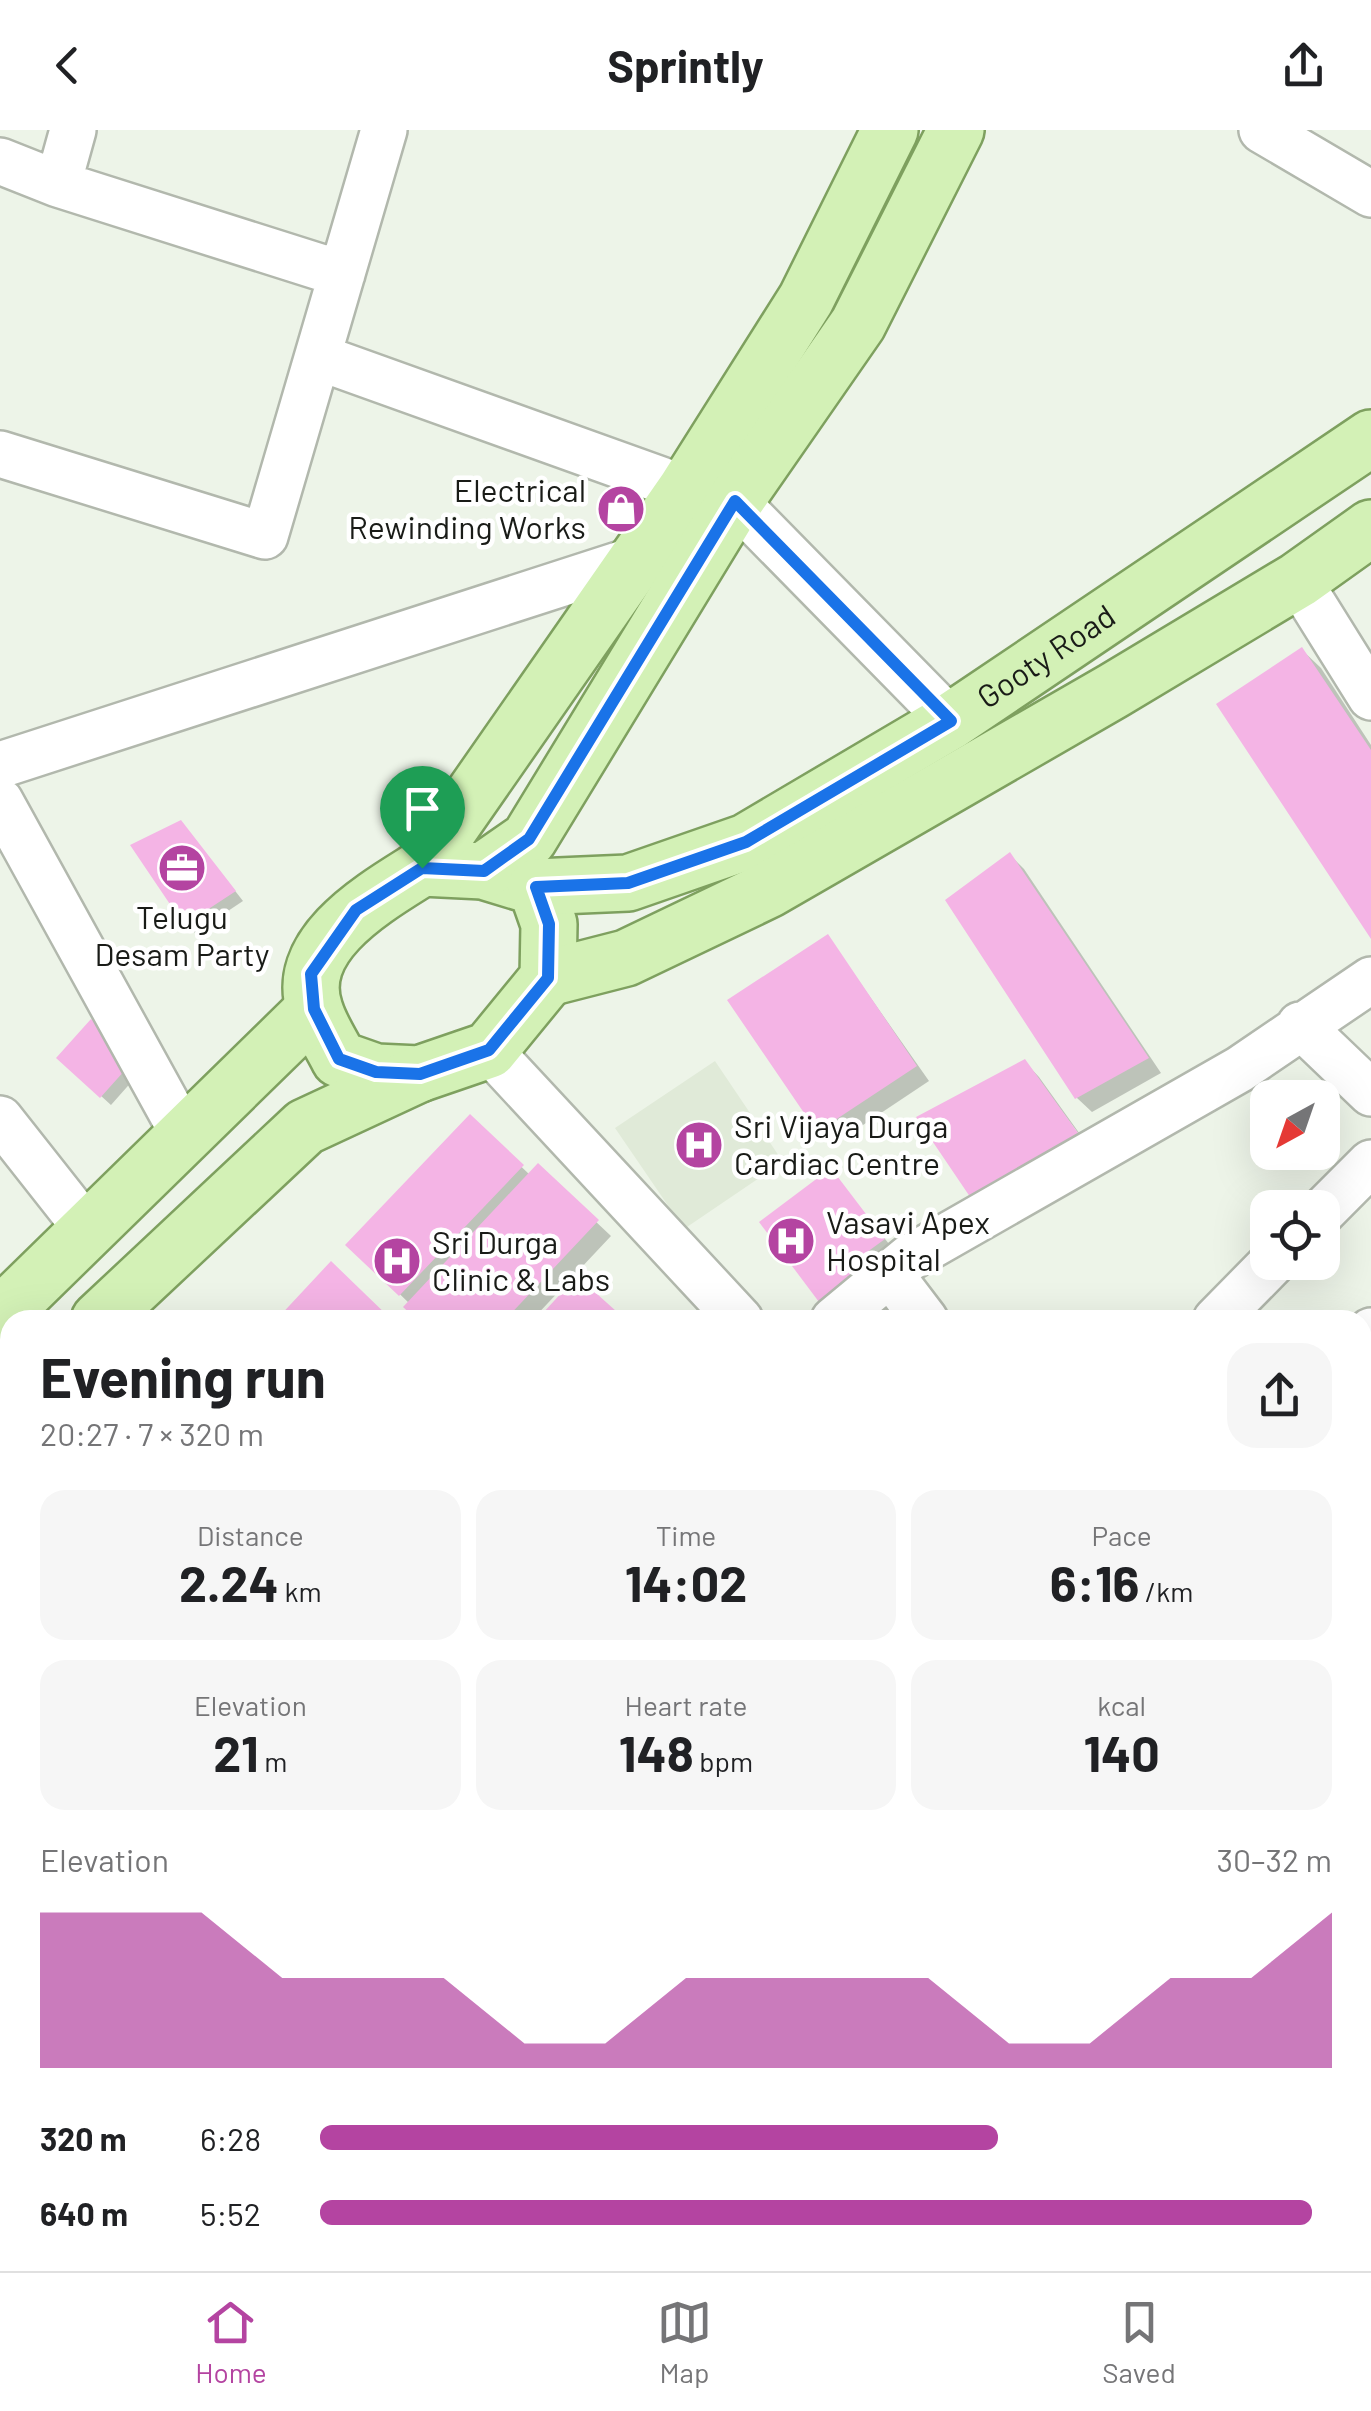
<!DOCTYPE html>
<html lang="en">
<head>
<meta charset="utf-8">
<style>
  :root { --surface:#fff; --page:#f6f6f6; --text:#202124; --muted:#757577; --line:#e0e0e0; --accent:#b444a1 }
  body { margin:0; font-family:Barlow,sans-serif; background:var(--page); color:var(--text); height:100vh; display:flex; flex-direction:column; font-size:38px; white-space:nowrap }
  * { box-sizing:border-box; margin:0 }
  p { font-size:32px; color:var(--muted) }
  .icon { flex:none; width:55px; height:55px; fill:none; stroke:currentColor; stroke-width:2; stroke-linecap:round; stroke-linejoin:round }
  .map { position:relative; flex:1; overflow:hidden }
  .side { position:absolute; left:0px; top:1180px; width:1372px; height:962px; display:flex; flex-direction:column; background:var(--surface); border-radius:30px 30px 0 0; box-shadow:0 10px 40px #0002 }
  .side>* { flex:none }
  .needle { width:65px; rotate:220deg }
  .fabs { position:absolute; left:1250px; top:950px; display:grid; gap:20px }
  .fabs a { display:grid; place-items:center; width:90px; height:90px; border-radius:20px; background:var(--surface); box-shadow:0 10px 40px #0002; font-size:50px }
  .pin { position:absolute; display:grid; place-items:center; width:85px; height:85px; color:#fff; margin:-102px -42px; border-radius:50% 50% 50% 0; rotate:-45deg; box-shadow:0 0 10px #0007 }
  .pin .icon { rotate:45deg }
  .round { display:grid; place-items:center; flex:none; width:105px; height:105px; border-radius:30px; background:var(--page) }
  .overview { display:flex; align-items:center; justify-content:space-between; height:170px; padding:0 40px }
  h1 { font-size:55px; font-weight:700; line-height:75px }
  .figures { display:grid; grid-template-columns:repeat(3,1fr); gap:15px; height:170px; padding:10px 40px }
  .figures div { display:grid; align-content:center; border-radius:25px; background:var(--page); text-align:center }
  .figures b { font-size:50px; font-weight:700 }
  .figures small { font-size:28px; font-weight:400 }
  .figures p { font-size:28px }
  .chart { height:280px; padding:20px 40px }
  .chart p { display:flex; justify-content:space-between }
  .chart svg { width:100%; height:180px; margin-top:10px; fill:var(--accent); opacity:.7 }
  ul { padding:0 40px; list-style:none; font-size:32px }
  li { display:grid; grid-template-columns:160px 120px 1fr; align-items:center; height:75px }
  li i { height:25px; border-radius:12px; background:var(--accent) }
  header { display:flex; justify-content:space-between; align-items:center; height:130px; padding:0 40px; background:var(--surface); font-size:45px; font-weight:700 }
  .tab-bar { display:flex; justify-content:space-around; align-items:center; height:140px; border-top:2px solid var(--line); background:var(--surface); font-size:28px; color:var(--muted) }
  .tab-bar a { display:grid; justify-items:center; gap:5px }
  .tab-bar .on { color:var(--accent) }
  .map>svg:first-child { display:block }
  .built { fill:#e0ead8 }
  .shadow { fill:#0003 }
  .building { fill:#f4b4e5 }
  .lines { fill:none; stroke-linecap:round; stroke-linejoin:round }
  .minor-casing { stroke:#b2b8ad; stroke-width:50 }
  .major-casing { stroke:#7ea05f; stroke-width:60 }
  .path { stroke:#80847c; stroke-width:6; stroke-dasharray:2.5 8; stroke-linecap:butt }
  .minor { stroke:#fff; stroke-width:45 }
  .major { stroke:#d3f1b6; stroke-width:55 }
  .route-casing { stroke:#fff; stroke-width:20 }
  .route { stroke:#1a73e8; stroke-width:12 }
  .labels { text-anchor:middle; stroke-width:9; stroke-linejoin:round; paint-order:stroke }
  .poi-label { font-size:32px; fill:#191b17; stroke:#fff; text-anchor:start }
  .street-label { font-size:32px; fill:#191b17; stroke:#fff }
</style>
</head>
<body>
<header><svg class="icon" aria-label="back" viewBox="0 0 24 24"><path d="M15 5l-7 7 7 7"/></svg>Sprintly<svg class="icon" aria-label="share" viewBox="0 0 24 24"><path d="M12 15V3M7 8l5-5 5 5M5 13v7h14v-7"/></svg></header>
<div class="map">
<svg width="1371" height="2141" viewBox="0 0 1371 2141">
  <rect width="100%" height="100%" fill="#edf4e8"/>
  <!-- built -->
  <path class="built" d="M715,931L783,1032L684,1099L615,998Z
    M24,2133H232L224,2141H33Z"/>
  <!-- shadow -->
  <path class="shadow" d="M1302,520L1321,538L1371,615V804Z
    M190,703L243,771L195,803L186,793Z
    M1010,725L1024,739L1161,943L1092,982L1077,968Z
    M828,807L929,951L833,1015L819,1001Z
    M1025,932L1039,947L1105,1039Z
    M69,937L142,940L111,975Z
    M470,988L530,1045L538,1037L611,1106L532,1190H420L410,1174L349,1115Z
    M831,1041L897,1124L865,1148L762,1093Z
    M1362,1661L1371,1668V1742L1362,1751Z
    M513,2132H536L528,2141Z
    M1126,2132H1170L1161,2141H1135Z"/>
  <!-- building -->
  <path class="building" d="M611,355L657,374L647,399L601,380Z
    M1302,517L1371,620V809L1216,574Z
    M181,690L236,761L184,795L130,715Z
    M1010,722L1149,928L1075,969L945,770Z
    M828,804L917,936L817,1002L727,870Z
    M91,889L135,929L100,968L56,928Z
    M1025,929L1093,1024L985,1089L916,987Z
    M470,984L524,1035L399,1166L345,1115Z
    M538,1033L599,1090L505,1190H417L403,1177Z
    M831,1038L885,1109L852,1133L865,1150L825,1180L759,1092Z
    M331,1131L392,1190H276Z
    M577,1146L626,1190H548L542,1184Z
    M10,1378V1457L0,1447V1388Z
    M1362,1657L1371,1665V1722L1362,1732Z
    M10,1798V2020L7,2024L0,2019V1815Z
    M1371,1935V2011L1362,2003V1944Z
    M1362,2034L1371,2043V2134L1364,2141H1346L1337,2132H1362Z
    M963,2132H1099L1107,2141H971Z
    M1192,2132H1223L1232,2141H1184Z"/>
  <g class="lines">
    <!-- minor casing -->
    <g class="minor-casing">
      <path id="minor" d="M1262,0L1371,64
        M0,31L58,54L73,0
        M58,54L342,144
        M318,227L686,359
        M0,324L265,406L384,0
        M735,371L951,591
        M1298,450L1371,567
        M0,635L637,429
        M0,671L185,1007
        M1300,895L1371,963
        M489,920L740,1190
        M0,989L90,1103
        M1322,1082L1371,1033
        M890,1144L925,1190
        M834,1190L909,1128L1240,939L1371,850
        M1216,1190L1273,1132
        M1362,1209L1371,1201
        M1362,1377L1371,1368
        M1362,1544L1371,1536
        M1362,1647L1371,1655
        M1362,1828L1371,1836
        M0,2100L10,2091
        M442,2132L451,2141
        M864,2132L873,2141
        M1276,2132L1284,2141"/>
    </g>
    <!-- major casing -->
    <g class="major-casing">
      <g id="major">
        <path d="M422,738L686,359L806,169L890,0"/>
        <path d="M422,738L483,741L536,757L549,794L548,848L489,920L419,944L376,942L339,929C331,913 320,897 315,880C292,814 376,767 422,738Z"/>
        <path d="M483,741L529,709L735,371L858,194L956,0"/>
        <path id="s1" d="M536,757L628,753L746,712L951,591L1371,308"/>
        <path d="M548,848L626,828L768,760L1113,561L1298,450L1371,398"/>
        <path d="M0,1186L314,879"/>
        <path d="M99,1190L305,997L419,944"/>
        <path d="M0,1282L10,1273"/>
      </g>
    </g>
    <!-- path -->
    <path class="path" d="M0,1343L10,1333"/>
    <!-- minor -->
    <use href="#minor" class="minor"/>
    <!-- major -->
    <use href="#major" class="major"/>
  </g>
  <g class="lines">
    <!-- route casing -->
    <g class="route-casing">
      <path id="route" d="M735,371L951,591L746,712L628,753L536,757L549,794L548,848L489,920L420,944L376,942L339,929L314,879L311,844L356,780L422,738L484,741L529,709Z"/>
    </g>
    <!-- route -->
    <use href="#route" class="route"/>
  </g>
  <!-- icons -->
  <defs>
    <g id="shop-disc" transform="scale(2.5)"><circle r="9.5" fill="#b444a1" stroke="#fff"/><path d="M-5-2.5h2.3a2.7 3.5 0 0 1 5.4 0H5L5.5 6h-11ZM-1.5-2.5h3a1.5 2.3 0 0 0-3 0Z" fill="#fff"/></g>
    <g id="office-disc" transform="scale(2.5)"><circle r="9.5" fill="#b444a1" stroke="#fff"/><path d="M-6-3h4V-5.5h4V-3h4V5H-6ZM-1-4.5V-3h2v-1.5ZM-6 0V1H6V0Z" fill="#fff"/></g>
    <g id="hospital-disc" transform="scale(2.5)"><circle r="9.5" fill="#b444a1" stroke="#fff"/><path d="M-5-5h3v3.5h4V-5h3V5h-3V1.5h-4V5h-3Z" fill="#fff"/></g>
  </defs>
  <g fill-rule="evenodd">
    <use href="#shop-disc" x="621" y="379"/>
    <use href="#office-disc" x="182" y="738"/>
    <use href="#hospital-disc" x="699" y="1015"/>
    <use href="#hospital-disc" x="791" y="1111"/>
    <use href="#hospital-disc" x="397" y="1131"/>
  </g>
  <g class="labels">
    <!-- poi labels -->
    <g class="poi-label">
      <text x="586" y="372" text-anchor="end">Electrical<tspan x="586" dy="37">Rewinding Works</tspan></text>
      <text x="182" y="799" text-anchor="middle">Telugu<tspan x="182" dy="37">Desam Party</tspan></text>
      <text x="734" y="1008">Sri Vijaya Durga<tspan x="734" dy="37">Cardiac Centre</tspan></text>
      <text x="826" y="1104">Vasavi Apex<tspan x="826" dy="37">Hospital</tspan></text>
      <text x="432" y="1124">Sri Durga<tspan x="432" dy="37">Clinic &amp; Labs</tspan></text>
    </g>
    <!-- street labels -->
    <g class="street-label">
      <text dy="11" stroke="none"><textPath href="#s1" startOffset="570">Gooty Road</textPath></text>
    </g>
  </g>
</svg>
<div class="fabs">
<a><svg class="needle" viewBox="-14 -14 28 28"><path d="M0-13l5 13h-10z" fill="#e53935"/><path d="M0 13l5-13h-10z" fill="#757577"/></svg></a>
<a><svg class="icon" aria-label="locate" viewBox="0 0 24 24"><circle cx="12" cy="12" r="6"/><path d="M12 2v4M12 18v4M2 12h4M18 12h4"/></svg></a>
</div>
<div class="pin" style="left:422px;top:738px;background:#1e9e55"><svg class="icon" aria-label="arrive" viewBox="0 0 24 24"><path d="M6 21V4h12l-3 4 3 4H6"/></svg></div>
<section class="side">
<div class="overview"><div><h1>Evening run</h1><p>20:27 · 7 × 320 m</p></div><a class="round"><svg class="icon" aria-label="share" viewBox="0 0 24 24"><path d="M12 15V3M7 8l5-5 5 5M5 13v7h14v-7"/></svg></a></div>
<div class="figures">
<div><p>Distance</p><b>2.24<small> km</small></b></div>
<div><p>Time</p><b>14:02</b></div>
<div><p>Pace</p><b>6:16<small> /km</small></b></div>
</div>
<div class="figures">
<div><p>Elevation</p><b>21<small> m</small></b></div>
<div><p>Heart rate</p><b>148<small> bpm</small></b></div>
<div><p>kcal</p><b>140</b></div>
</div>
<div class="chart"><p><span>Elevation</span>30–32 m</p>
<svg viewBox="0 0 160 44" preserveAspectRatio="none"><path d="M0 44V6L10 6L20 6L30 22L40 22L50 22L60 38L70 38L80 22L90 22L100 22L110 22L120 38L130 38L140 22L150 22L160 6V44z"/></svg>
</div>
<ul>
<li><b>320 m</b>6:28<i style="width:67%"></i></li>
<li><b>640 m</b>5:52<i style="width:98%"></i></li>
</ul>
</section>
</div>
<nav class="tab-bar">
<a class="on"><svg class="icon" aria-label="home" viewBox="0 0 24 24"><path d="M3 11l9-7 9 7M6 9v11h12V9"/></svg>Home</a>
<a><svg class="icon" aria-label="map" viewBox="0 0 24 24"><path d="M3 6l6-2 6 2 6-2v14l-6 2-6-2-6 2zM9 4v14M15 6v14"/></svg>Map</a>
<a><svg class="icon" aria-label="saved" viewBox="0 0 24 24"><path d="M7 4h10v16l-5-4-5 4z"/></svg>Saved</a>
</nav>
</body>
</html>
